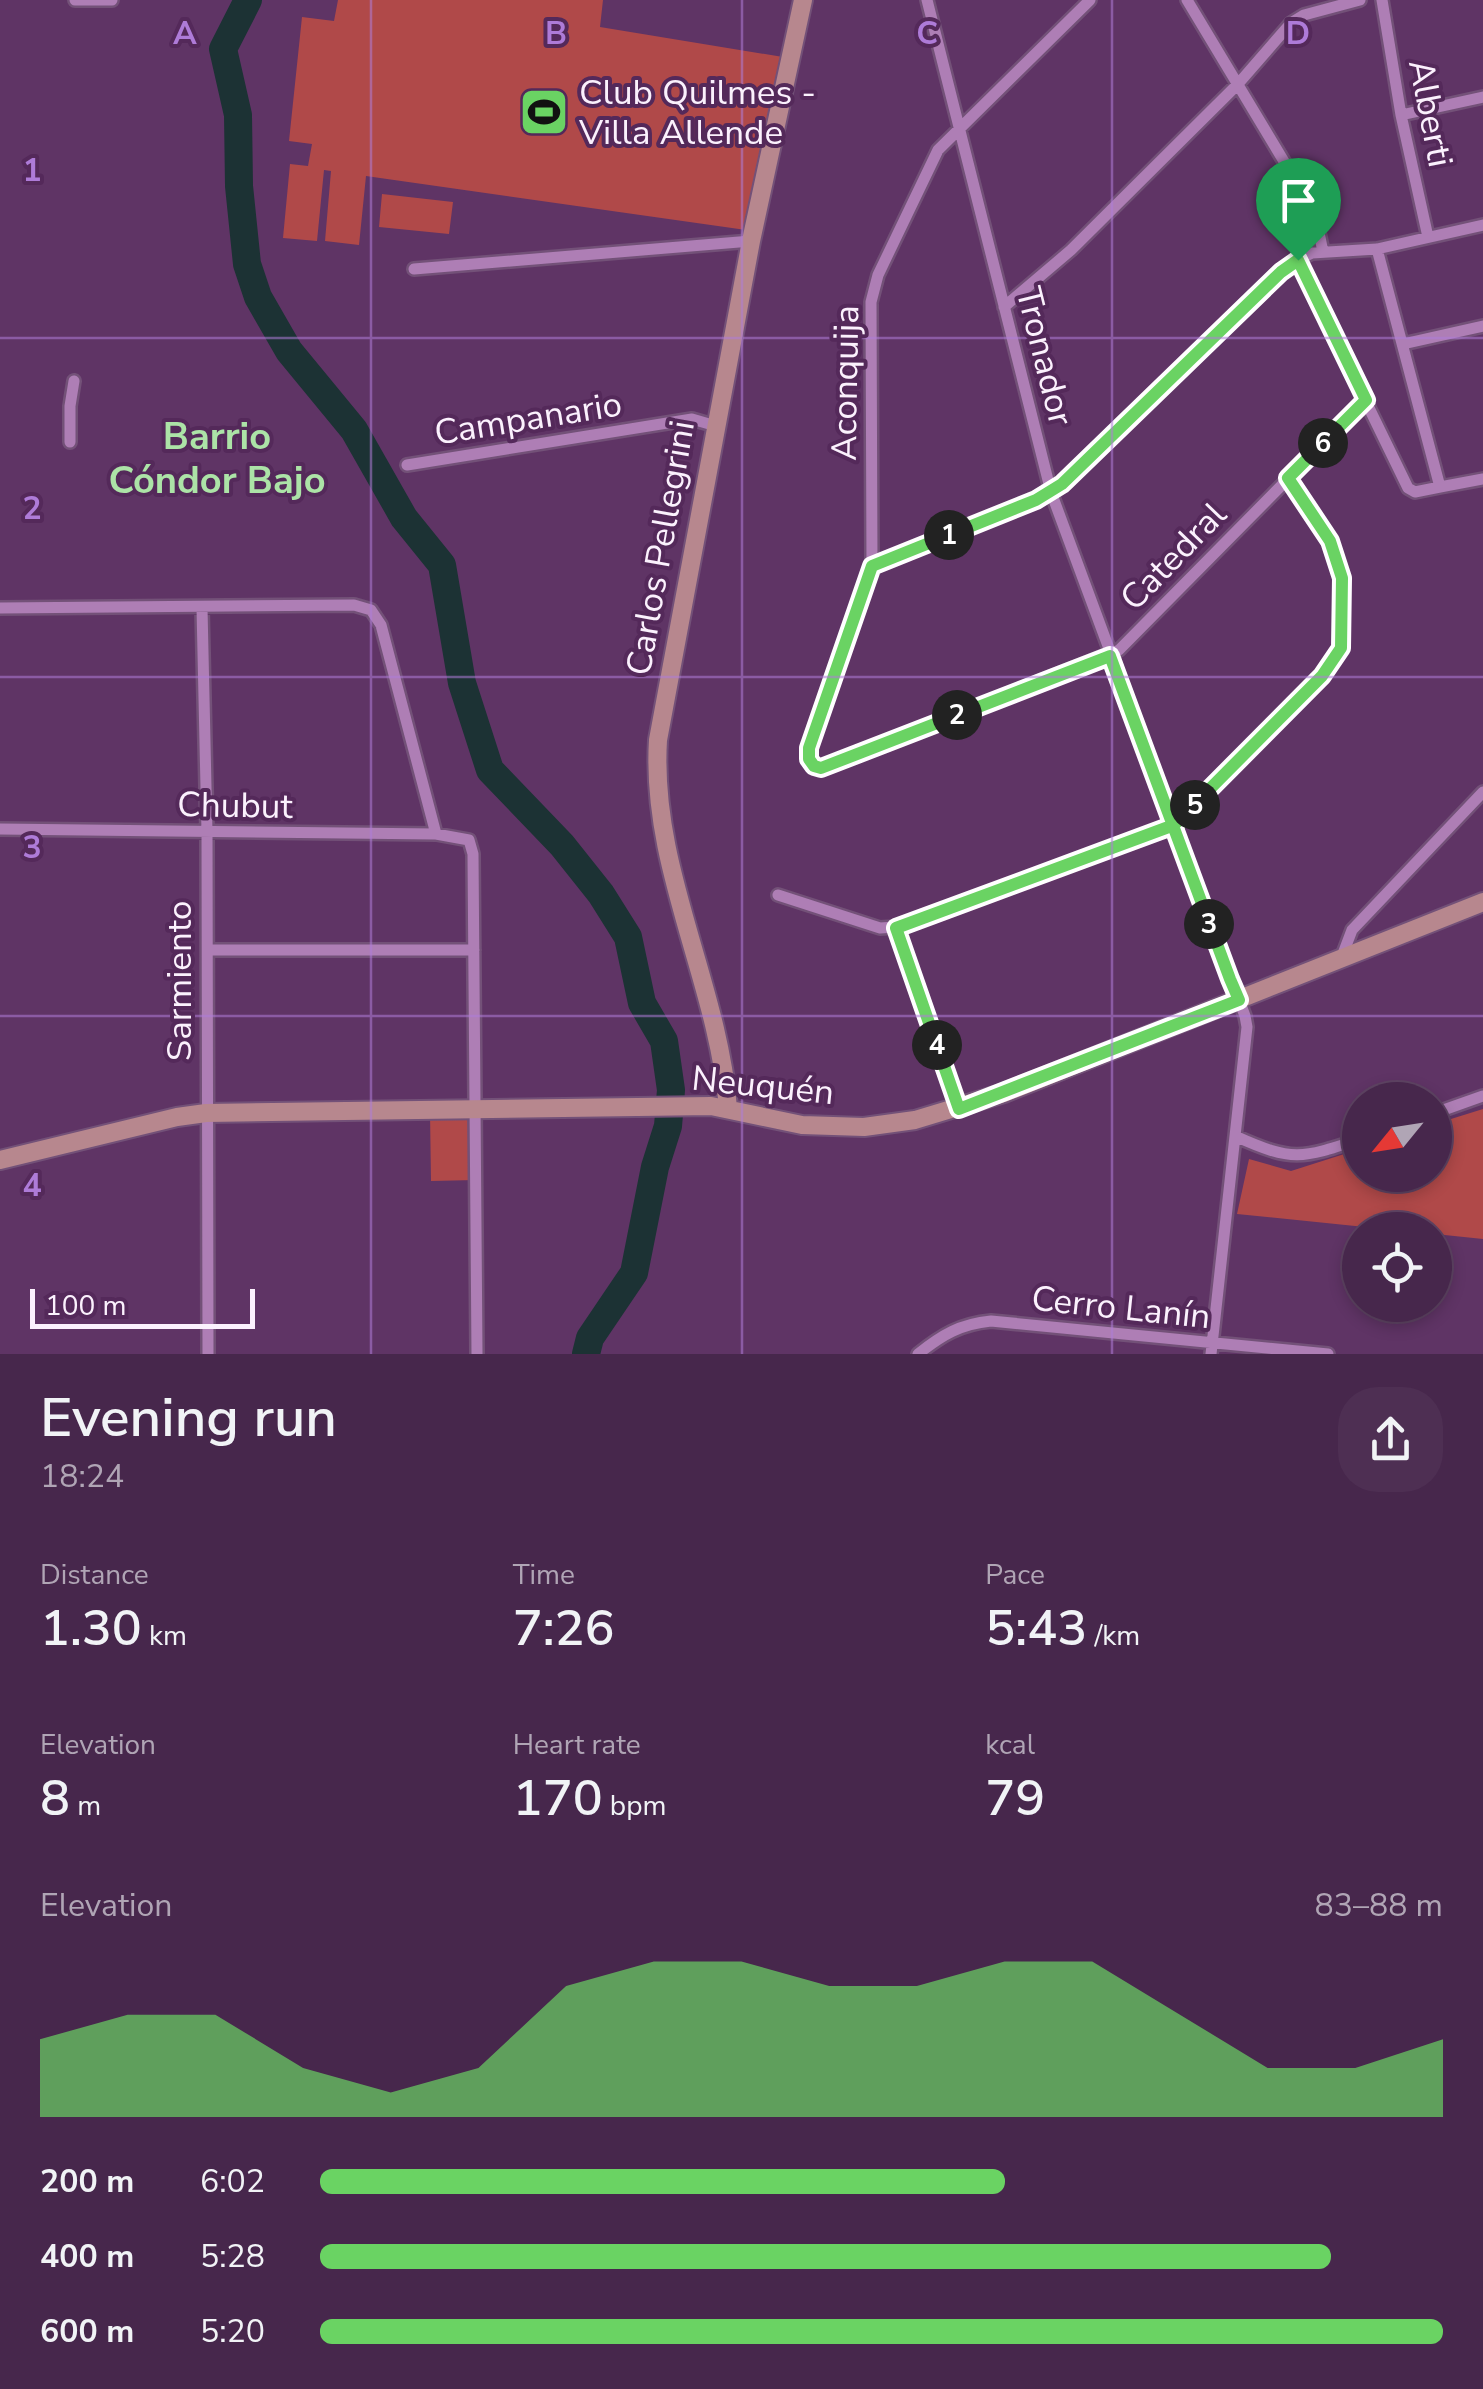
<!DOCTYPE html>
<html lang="en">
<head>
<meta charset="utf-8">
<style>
  :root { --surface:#47274c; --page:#4e2f53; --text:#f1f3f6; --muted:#b0a5b5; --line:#5f4464; --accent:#6ad363 }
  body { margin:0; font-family:"Nunito Sans",sans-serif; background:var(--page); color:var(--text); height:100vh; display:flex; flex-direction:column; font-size:38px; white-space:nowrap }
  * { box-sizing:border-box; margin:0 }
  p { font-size:32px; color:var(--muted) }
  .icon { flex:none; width:55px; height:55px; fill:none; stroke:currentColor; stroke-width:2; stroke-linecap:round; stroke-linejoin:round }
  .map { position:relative; height:1354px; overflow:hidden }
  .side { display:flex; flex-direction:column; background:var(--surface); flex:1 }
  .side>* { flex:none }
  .needle { width:65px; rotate:240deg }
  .controls { position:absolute; left:1342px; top:1082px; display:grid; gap:20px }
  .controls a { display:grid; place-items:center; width:110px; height:110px; border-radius:50%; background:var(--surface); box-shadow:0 5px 15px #0003,0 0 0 2px var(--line); font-size:50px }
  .scale { position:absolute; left:30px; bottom:25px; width:225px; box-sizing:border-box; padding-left:10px; border:5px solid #fbf1fd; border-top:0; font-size:28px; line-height:35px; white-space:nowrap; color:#fbf1fd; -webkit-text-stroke:8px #54295a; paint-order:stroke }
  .pin { position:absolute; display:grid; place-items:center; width:85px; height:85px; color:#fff; margin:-102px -42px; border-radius:50% 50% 50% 0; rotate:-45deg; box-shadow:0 0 10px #0007 }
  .pin .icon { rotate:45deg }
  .km { position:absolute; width:50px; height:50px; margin:-25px; border-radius:50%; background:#222; color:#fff; font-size:28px; line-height:50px; text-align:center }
  .round { display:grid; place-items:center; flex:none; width:105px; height:105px; border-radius:40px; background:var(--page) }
  .summary { display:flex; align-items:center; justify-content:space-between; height:170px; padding:0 40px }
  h1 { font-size:55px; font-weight:600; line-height:75px }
  .stats { display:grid; grid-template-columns:repeat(3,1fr); gap:15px; height:170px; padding:10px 40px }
  .stats div { display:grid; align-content:center }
  .stats b { font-size:50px; font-weight:600 }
  .stats small { font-size:28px; font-weight:400 }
  .stats p { font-size:28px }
  .chart { height:280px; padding:20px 40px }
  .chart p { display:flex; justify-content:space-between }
  .chart svg { width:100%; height:180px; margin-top:10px; fill:var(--accent); opacity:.7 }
  ul { padding:0 40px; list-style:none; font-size:32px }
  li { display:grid; grid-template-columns:160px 120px 1fr; align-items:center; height:75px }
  li i { height:25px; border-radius:12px; background:var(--accent) }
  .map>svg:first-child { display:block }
  .green { fill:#b04949 }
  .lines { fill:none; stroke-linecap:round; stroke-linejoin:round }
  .river { stroke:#1c3234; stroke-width:28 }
  .street-casing { stroke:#735178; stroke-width:16 }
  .secondary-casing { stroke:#735178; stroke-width:22 }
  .street { stroke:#ae7eb5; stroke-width:11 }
  .secondary { stroke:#b7878e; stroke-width:18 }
  .route-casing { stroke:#fff; stroke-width:20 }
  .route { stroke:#6ad363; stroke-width:12 }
  .grid { fill:none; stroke:#ae7bd8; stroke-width:2.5; stroke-opacity:0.55 }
  .labels { text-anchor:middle; stroke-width:8; stroke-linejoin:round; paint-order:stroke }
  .poi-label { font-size:35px; fill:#fbf1fd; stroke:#54295a; text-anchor:start }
  .street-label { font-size:35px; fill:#fbf1fd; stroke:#54295a }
  .neighbourhood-label { font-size:38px; font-weight:bold; fill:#ace3a7; stroke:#54295a }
  .grid-label { font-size:32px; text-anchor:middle; font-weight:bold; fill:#ae7bd8; stroke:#54295a; stroke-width:8; stroke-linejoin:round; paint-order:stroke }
</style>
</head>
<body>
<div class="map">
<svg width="1483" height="1354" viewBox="0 0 1483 1354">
  <rect width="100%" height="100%" fill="#5f3465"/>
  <!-- green -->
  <path class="green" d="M338,0H603L600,27L783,57L746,230L366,176L359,245L325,241L331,171L324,170L317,241L283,238L290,164L308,166L312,144L289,141L302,17L334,21Z
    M382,194L453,202L449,234L379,227Z
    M1483,1109V1239L1435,1234V1230H1394L1237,1214L1249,1159L1291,1171L1360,1149V1175H1435V1124Z
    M430,1112H475L476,1180L431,1181Z"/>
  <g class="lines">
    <!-- river -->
    <path class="river" d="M248,0L223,49L238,115L239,186L247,264L258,297L289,351L354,430L404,518L442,565L462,683L490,770L562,845L601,894L628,937L642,1003L664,1041L671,1090L668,1126L655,1167L634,1273L590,1338L586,1354"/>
    <!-- street casing -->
    <g class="street-casing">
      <path id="street" d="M75,0H112
        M927,0L1051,492L1245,1016L1247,1027L1211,1354
        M1090,0L938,150L878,275L871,302L872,566L809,748C809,758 810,765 821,768L1119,650L1366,400
        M1187,0L1315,213L1323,252
        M1382,0L1401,115L1428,237
        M1401,115L1483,97
        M1297,260L1408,488L1415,492L1440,487L1377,249
        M414,269L751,241
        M1004,307L1071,250L1238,84L1291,23L1304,15L1360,0
        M1403,344L1483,326
        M70,442V406L74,381
        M407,465L692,419L716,426
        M1440,487L1483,479
        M872,566L1036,500L1062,484L1291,263L1312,253L1377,249L1483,225
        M0,608L354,605L371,610L381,625L436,834
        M202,608L207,832L208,1354
        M0,829L436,834L469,840L473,854L477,1354
        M778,895L880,928L896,927L1174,825L1322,676L1341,648L1342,578L1330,541L1288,478
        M896,927L959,1109
        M208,950H474
        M1341,959L1352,930L1483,792
        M1435,1113L1483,1096
        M1235,1136C1293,1162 1301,1159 1360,1139
        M918,1354C942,1335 960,1324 991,1321L1328,1354"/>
    </g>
    <!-- secondary casing -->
    <g class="secondary-casing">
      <path id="secondary" d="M728,1108C718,982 650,868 658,740L751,241L803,0
        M0,1160L177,1117L206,1113L711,1106L802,1125L864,1127L915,1120L1004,1093L1483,902"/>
    </g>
    <!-- street -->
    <use href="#street" class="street"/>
    <!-- secondary -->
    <use href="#secondary" class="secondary"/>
  </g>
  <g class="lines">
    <!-- route casing -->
    <g class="route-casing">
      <path id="route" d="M1298,260L1281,272L1062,484L1036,500L872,566L809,748V759L814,766L821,768L1110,656L1230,979L1239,1000L959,1109L896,928L1174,825L1322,676L1341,648L1342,578L1330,541L1288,478L1366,400L1298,260"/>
    </g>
    <!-- route -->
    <use href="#route" class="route"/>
  </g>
  <!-- grid -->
  <path class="grid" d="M371,0V1354M742,0V1354M1112,0V1354M0,338H1483M0,677H1483M0,1016H1483"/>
  <!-- icons -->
  <defs>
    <g id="stadium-square" transform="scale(2.5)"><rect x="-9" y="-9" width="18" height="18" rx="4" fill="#6ad363" stroke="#54295a"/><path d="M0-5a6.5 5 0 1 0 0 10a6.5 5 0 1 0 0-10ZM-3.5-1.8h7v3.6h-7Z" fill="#111"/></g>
  </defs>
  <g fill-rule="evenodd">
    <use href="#stadium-square" x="544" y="112"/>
  </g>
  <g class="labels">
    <!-- poi labels -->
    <g class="poi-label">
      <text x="579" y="104">Club Quilmes -<tspan x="579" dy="40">Villa Allende</tspan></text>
    </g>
    <!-- street labels -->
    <g class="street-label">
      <text transform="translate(1431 113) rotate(79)" y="12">Alberti</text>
      <text transform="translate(1045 356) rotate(76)" y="12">Tronador</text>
      <text transform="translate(845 383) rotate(-89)" y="12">Aconquija</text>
      <text transform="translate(528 418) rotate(-9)" y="12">Campanario</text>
      <text transform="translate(660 548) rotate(-80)" y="12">Carlos Pellegrini</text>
      <text transform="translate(1173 556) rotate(-46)" y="12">Catedral</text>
      <text transform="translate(235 805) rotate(1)" y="12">Chubut</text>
      <text transform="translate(179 981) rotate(-90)" y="12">Sarmiento</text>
      <text transform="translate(763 1085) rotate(6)" y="12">Neuquén</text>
      <text transform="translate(1121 1307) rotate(6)" y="12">Cerro Lanín</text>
    </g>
    <!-- neighbourhood labels -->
    <g class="neighbourhood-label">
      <text x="217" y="449">Barrio<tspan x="217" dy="44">Cóndor Bajo</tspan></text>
    </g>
  </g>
  <g class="grid-label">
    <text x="185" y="44">A</text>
    <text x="556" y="44">B</text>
    <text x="927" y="44">C</text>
    <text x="1298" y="44">D</text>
    <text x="32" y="181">1</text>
    <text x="32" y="519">2</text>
    <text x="32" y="858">3</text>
    <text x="32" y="1196">4</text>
  </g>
</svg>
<div class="controls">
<a><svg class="needle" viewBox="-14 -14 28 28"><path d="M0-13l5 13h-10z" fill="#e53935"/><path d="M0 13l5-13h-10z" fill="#b0a5b5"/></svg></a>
<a><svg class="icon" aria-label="locate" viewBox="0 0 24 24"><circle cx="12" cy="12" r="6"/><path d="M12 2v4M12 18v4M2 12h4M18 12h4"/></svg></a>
</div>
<div class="scale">100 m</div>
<div class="pin" style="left:1298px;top:260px;background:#1e9e55"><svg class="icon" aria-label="arrive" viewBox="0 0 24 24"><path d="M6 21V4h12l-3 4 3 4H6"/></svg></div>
<b class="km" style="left:949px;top:535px">1</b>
<b class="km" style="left:957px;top:715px">2</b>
<b class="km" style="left:1209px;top:924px">3</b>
<b class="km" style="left:937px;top:1045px">4</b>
<b class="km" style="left:1195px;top:805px">5</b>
<b class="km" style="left:1323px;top:443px">6</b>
</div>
<section class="side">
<div class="summary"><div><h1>Evening run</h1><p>18:24</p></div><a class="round"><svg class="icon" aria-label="share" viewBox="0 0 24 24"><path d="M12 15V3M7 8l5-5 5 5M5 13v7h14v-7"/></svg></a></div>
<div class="stats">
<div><p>Distance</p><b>1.30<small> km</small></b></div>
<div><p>Time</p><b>7:26</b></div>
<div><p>Pace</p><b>5:43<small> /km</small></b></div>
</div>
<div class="stats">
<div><p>Elevation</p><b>8<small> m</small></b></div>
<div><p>Heart rate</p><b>170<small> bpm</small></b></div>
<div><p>kcal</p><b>79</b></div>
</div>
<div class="chart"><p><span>Elevation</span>83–88 m</p>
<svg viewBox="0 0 160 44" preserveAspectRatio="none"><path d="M0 44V25L10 19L20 19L30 32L40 38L50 32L60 12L70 6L80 6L90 12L100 12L110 6L120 6L130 19L140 32L150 32L160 25V44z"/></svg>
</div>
<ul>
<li><b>200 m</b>6:02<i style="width:61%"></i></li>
<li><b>400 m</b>5:28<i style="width:90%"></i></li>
<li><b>600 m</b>5:20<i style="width:100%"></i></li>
</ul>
</section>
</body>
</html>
